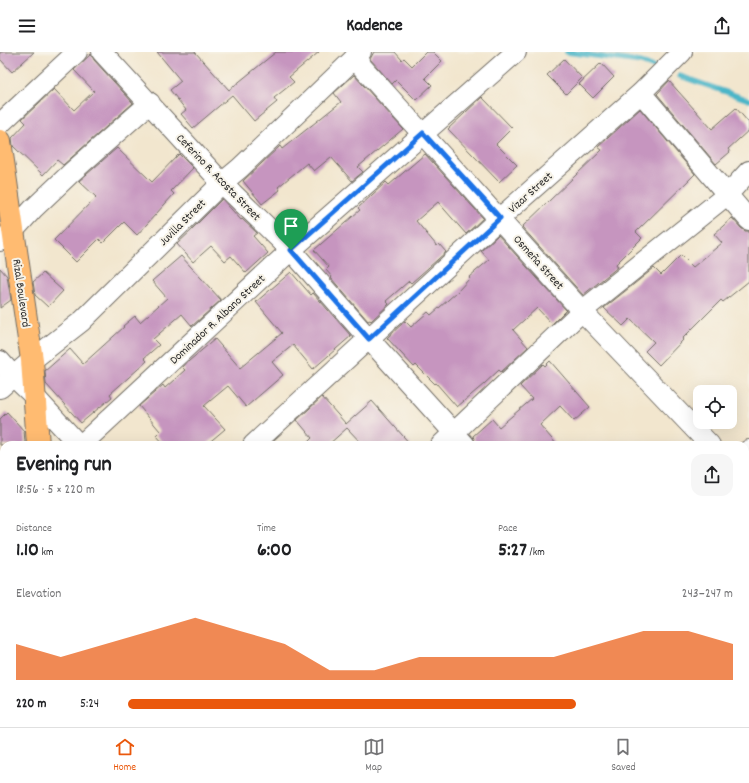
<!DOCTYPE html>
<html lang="en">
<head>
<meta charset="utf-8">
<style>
  :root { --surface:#fff; --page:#f6f6f6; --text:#202124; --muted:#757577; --line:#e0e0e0; --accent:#ea580c }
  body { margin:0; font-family:Dekko,sans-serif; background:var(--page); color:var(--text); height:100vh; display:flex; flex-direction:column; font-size:15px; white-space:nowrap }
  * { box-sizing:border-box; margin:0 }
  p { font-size:13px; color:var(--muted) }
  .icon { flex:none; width:22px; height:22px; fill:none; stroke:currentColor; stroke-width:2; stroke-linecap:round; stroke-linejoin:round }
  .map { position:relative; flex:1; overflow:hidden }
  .side { position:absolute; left:0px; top:389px; width:749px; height:286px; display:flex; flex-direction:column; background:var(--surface); border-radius:12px 12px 0 0; box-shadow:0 4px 16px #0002 }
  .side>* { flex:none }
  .fabs { position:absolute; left:693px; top:333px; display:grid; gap:8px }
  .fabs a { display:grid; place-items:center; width:44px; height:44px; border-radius:8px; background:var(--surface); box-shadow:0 4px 16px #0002; font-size:20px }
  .pin { position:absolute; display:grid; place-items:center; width:34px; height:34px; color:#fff; margin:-41px -17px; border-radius:50% 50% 50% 0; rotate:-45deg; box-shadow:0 0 4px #0007 }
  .pin .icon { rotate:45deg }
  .round { display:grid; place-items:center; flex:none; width:42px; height:42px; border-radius:12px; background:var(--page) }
  .head { display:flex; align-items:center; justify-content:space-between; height:68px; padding:0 16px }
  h1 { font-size:22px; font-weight:800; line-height:30px }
  .figures { display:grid; grid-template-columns:repeat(3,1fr); gap:6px; height:68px; padding:4px 16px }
  .figures div { display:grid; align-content:center }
  .figures b { font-size:20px; font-weight:800 }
  .figures small { font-size:11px; font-weight:400 }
  .figures p { font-size:11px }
  .chart { height:112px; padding:8px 16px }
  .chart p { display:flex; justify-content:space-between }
  .chart svg { width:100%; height:72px; margin-top:4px; fill:var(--accent); opacity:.7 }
  ul { padding:0 16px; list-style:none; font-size:13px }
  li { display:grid; grid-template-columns:64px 48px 1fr; align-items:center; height:30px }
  li i { height:10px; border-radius:5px; background:var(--accent) }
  header { display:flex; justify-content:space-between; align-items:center; height:52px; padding:0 16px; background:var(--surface); font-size:18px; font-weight:800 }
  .tab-bar { display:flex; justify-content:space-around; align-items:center; height:56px; border-top:1px solid var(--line); background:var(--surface); font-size:11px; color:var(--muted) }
  .tab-bar a { display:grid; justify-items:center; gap:2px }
  .tab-bar .active { color:var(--accent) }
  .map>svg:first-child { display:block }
  .green { fill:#8ce0a2; stroke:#5c8666 }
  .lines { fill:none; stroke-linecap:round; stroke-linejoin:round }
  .stream { stroke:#4bb6c8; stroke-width:5.5 }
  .building { fill:#c695bf }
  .minor-casing { stroke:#716c64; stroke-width:22 }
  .major-casing { stroke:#716c64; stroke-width:24 }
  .minor { stroke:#fff; stroke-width:20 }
  .major { stroke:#ffbb71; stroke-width:22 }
  .route-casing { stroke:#fff; stroke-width:8 }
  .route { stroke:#1a73e8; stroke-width:5 }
  .labels { text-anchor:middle; stroke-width:4; stroke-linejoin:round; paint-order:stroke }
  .street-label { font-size:12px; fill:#2b2b2b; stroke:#f7f3e8 }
</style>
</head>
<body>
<header><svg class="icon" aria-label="menu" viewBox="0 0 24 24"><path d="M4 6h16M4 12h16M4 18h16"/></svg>Kadence<svg class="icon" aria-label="share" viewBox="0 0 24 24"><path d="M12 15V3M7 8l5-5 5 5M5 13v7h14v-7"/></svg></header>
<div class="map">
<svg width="749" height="675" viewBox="0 0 749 675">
  <rect width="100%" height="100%" fill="#f7f3e8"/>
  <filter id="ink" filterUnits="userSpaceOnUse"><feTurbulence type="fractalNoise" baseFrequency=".025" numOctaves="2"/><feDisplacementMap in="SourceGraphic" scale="8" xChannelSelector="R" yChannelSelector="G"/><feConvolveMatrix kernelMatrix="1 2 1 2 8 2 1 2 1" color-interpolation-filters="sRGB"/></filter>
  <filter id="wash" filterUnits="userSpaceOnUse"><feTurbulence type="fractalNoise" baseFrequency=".012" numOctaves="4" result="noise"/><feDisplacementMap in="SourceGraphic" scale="16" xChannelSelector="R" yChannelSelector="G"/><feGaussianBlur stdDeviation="0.9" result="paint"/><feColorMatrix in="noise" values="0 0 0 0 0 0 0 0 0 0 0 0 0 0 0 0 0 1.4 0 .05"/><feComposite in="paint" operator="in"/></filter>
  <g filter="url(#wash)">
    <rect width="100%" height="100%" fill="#f2e6ce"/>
    <!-- green -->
    <path class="green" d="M749,424V675H690L686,671H745V428Z"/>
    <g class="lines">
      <!-- stream -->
      <path class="stream" d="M567,0L641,10L654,15
        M680,24L749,48"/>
    </g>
    <g id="blocks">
      <!-- building -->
      <path class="building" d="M0,0H34L12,20L0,7Z
        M157,0H195L229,38L276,0H319L289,25L294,30L274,46L277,50L254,69L232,43L193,76L181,62L186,58L170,38L181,29Z
        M374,0H395L402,8L404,6L412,14L426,0H433L442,9L425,26L432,33L416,48L396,28L392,32L370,7Z
        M91,2L94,8L133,51L63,113L57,108L43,123L13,94L12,86L26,71L22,67L54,37L74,58L94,39L74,18Z
        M564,7L582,26L566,42L547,23Z
        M601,11L614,25L593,46L579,32Z
        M354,23L403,77L358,115L363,120L352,129L331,105L314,119L307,111L278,135L280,138L262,152L243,129L280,94L282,97L341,50L334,41Z
        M669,29L712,77L736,56L749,71V78L728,97L730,100L716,112L657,42Z
        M482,45L512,76L496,92L517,113L499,130L448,77Z
        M640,57L695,122L636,180L642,186L616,212L618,215L583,243L522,175L602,98L598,95Z
        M117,96L152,130L179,102L193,116L171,139L174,142L137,183L124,170L103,191L99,187L76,210L54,188L96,145L79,129Z
        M425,102L483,166L466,182L438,150L416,169L437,194L439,192L446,200L411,231L409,229L386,249L389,252L371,269L370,268L368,269L331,226L332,225L326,218L329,215L314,198L360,158L358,156L386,130L389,133Z
        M222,147L241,168L242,167L257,181L253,184L268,201L246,221L231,204L225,209L211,194L193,210L177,192L193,177V176Z
        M732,166L741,176L745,179H749V229L723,250L721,248L682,287L683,288L659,313L645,299L654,290L630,267L623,274L604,256L654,216L661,223L681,203L693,215L722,191L714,182Z
        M498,183L566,258L552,272L537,256L513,278L528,295L501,320L499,318L484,332L457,355L436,331L435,332L416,313L414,315L387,286L405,269L411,275L428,260L431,263L457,240L470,226L469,225L489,208L481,199Z
        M181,204L221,248L192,274L182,262L153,287L159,293L144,306L147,309L110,342L112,345L81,371L46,332L45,319L70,297L83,312L124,275L123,274L135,264L140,270L167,246L152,229Z
        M0,216L7,224L11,248L0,256Z
        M291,220L311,243L313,241L351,284L313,317L293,293L272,310L283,323L246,355L228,334L204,354L225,377L206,393H165L156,383L160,379L139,354L163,333L165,336L185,318L182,315L215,287L240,316L282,281L256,250Z
        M43,221L63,239L48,255L35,243L33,230Z
        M550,309L590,355L574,369L560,354L540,373L557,393H476L473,384L492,367L499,375L532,347L520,334L543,312L545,314Z
        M322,345L346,372L372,349L411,393H363L347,376L328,393H305L312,386L297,368Z
        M7,360L24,379L25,390L22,393H0V367Z"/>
    </g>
  </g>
  <g filter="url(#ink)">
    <use href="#blocks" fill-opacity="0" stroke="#716c64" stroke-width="1"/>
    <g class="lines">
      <!-- minor casing -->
      <g class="minor-casing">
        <path id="minor" d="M102,0L222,131L291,198L369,287L465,393
          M354,6L582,259L710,393
          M641,41L749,168
          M0,72L77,0
          M0,189L13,179L33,157L72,120L150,51
          M0,309L13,324L33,343L79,393
          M0,336L32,308L82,269L222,131L240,116L361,0
          M81,393L291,198L516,0
          M253,393L500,166L641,41L682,0
          M441,393L582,259L728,142L749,119
          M745,401L749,398
          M745,429L749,434
          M745,620L749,623
          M303,671L306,675
          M150,675L154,671
          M429,675L434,671"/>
      </g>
      <!-- major casing -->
      <g class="major-casing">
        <path id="major" d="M0,89L32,308L38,393
          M62,671V675"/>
      </g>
      <!-- minor -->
      <use href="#minor" class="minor"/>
      <!-- major -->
      <use href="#major" class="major"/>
    </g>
  </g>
  <g class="lines" filter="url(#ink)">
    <!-- route casing -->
    <g class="route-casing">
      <path id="route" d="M423,81L500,166L369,287L291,198Z"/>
    </g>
    <!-- route -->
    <use href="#route" class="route"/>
  </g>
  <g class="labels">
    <!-- street labels -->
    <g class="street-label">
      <text transform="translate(219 125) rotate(46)" y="4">Ceferino R. Acosta Street</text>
      <text transform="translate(530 140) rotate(-42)" y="4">Vizar Street</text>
      <text transform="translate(182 170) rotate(-45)" y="4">Juvilla Street</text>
      <text transform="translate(539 210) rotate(48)" y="4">Osmeña Street</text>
      <text transform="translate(22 241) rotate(82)" y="4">Rizal Boulevard</text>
      <text transform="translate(217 267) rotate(-43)" y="4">Dominador R. Albano Street</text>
    </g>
  </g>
</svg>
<div class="fabs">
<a><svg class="icon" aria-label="locate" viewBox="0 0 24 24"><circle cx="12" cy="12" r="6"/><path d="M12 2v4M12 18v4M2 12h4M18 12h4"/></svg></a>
</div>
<div class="pin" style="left:291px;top:198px;background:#1e9e55"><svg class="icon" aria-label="arrive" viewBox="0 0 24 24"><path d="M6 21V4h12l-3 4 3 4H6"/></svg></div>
<section class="side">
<div class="head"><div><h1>Evening run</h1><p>18:56 · 5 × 220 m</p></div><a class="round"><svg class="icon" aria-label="share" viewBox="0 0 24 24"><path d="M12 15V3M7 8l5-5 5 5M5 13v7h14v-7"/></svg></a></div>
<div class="figures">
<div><p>Distance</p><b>1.10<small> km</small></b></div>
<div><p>Time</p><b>6:00</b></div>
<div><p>Pace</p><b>5:27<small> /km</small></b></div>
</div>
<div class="chart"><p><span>Elevation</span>243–247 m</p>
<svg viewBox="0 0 160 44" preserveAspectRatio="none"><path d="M0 44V22L10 30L20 22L30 14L40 6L50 14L60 22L70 38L80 38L90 30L100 30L110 30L120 30L130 22L140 14L150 14L160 22V44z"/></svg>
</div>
<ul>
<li><b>220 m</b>5:24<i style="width:74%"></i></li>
</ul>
</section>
</div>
<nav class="tab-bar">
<a class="active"><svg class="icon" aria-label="home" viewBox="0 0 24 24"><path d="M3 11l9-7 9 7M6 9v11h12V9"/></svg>Home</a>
<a><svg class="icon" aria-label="map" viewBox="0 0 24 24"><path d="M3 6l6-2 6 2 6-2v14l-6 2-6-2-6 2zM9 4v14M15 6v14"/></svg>Map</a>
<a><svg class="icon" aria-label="saved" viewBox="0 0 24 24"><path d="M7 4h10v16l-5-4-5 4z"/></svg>Saved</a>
</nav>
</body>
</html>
